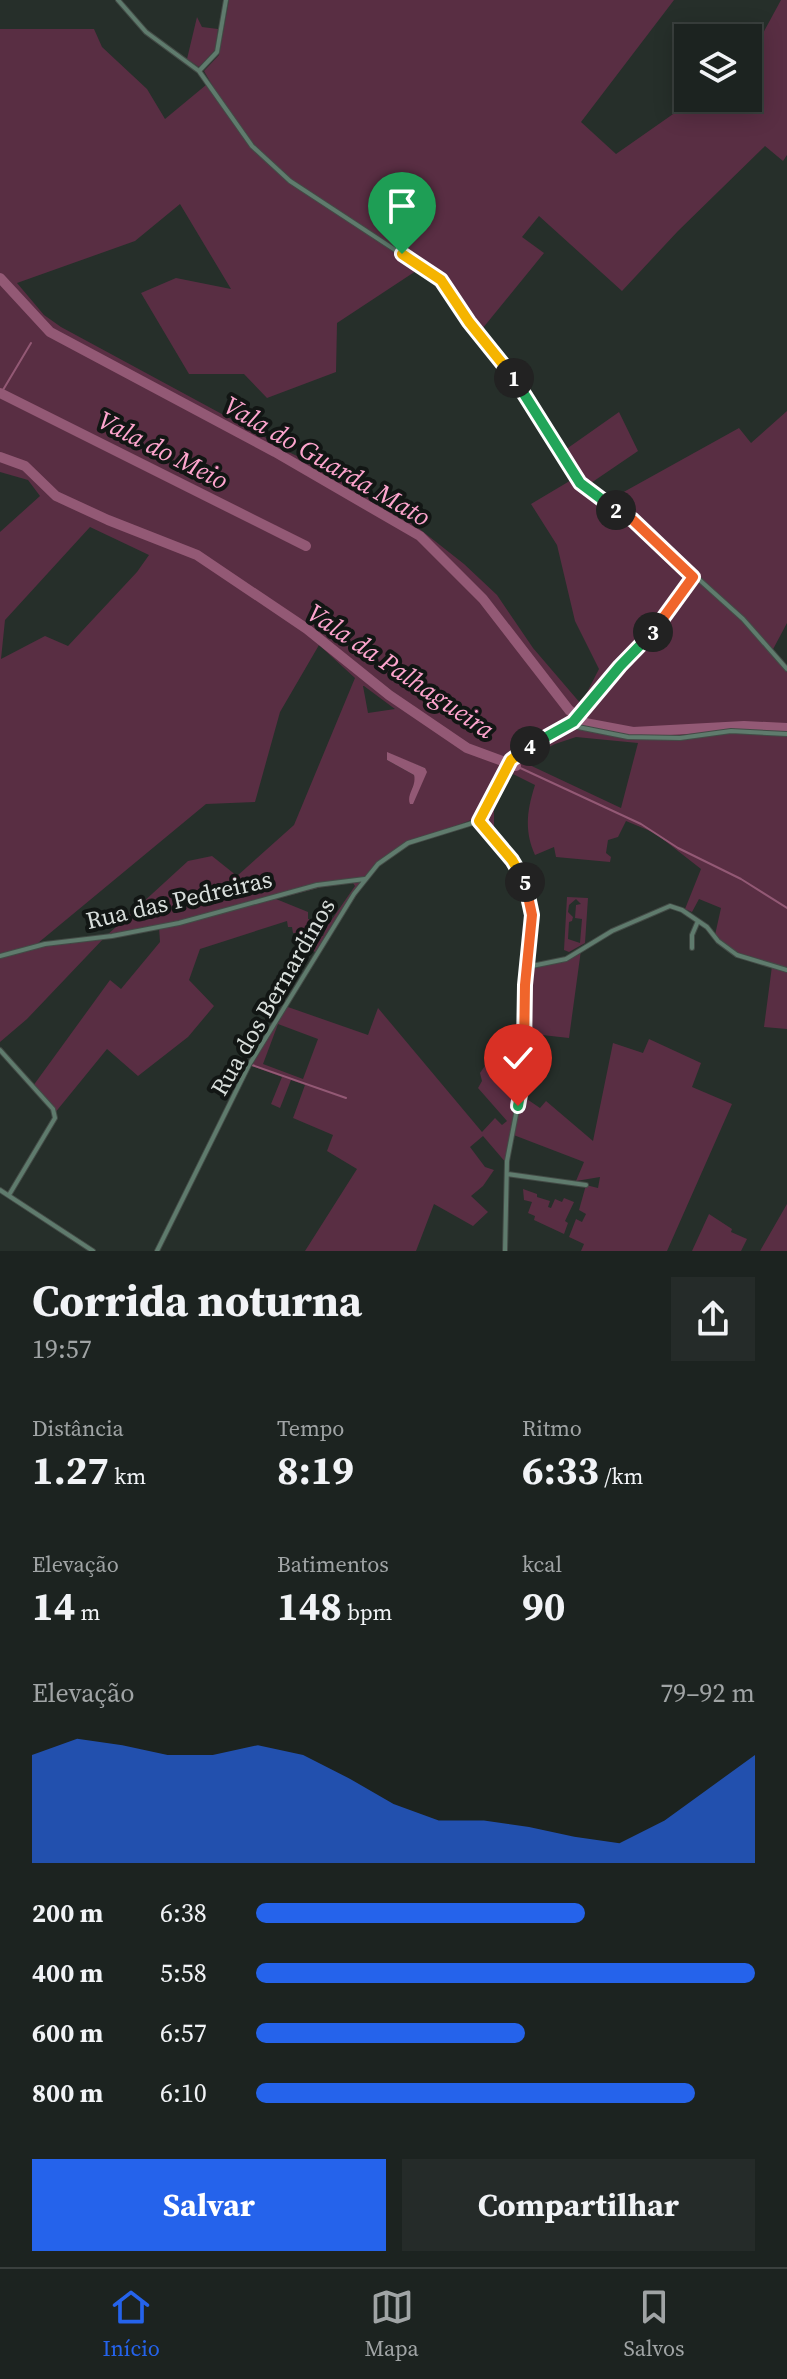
<!DOCTYPE html>
<html lang="pt">
<head>
<meta charset="utf-8">
<style>
  :root { --surface:#1c2320; --page:#252b29; --text:#f1f3f6; --muted:#a0a4a5; --line:#3a403e; --accent:#2563eb }
  body { margin:0; font-family:"Source Serif 4",serif; background:var(--page); color:var(--text); height:100vh; display:flex; flex-direction:column; font-size:30px; white-space:nowrap }
  * { box-sizing:border-box; margin:0 }
  p { font-size:26px; color:var(--muted) }
  .icon { flex:none; width:44px; height:44px; fill:none; stroke:currentColor; stroke-width:2; stroke-linecap:round; stroke-linejoin:round }
  .map { position:relative; height:1251px; overflow:hidden }
  .details { display:flex; flex-direction:column; background:var(--surface); flex:1 }
  .details>* { flex:none }
  .buttons { position:absolute; left:674px; top:24px; display:grid; gap:16px }
  .buttons a { display:grid; place-items:center; width:88px; height:88px; border-radius:0px; background:var(--surface); box-shadow:0 4px 20px #0003,0 0 0 2px var(--line); font-size:40px }
  .pin { position:absolute; display:grid; place-items:center; width:68px; height:68px; color:#fff; margin:-82px -34px; border-radius:50% 50% 50% 0; rotate:-45deg; box-shadow:0 0 8px #0007 }
  .pin .icon { rotate:45deg }
  .km { position:absolute; width:40px; height:40px; margin:-20px; border-radius:50%; background:#222; color:#fff; font-size:22px; line-height:40px; text-align:center }
  .round { display:grid; place-items:center; flex:none; width:84px; height:84px; border-radius:0px; background:var(--page) }
  .overview { display:flex; align-items:center; justify-content:space-between; height:136px; padding:0 32px }
  h1 { font-size:44px; font-weight:700; line-height:60px }
  .figures { display:grid; grid-template-columns:repeat(3,1fr); gap:12px; height:136px; padding:8px 32px }
  .figures div { display:grid; align-content:center }
  .figures b { font-size:40px; font-weight:700 }
  .figures small { font-size:22px; font-weight:400 }
  .figures p { font-size:22px }
  .chart { height:224px; padding:16px 32px }
  .chart p { display:flex; justify-content:space-between }
  .chart svg { width:100%; height:144px; margin-top:8px; fill:var(--accent); opacity:.7 }
  .primary-button { display:flex; gap:16px; margin-top:auto; padding:16px 32px }
  .primary-button a { flex:1; height:92px; border-radius:0px; background:var(--accent); color:#fff; font-size:32px; font-weight:700; line-height:92px; text-align:center }
  .primary-button a+a { background:var(--page); color:var(--text) }
  ul { padding:0 32px; list-style:none; font-size:26px }
  li { display:grid; grid-template-columns:128px 96px 1fr; align-items:center; height:60px }
  li i { height:20px; border-radius:10px; background:var(--accent) }
  .dock { display:flex; justify-content:space-around; align-items:center; height:112px; border-top:2px solid var(--line); background:var(--surface); font-size:22px; color:var(--muted) }
  .dock a { display:grid; justify-items:center; gap:4px }
  .dock .current { color:var(--accent) }
  .map>svg:first-child { display:block }
  .green { fill:#592e43; fill-rule:evenodd }
  .water { fill:#935975 }
  .lines { fill:none; stroke-linecap:round; stroke-linejoin:round }
  .stream { stroke:#935975; stroke-width:2 }
  .river { stroke:#935975; stroke-width:10 }
  .minor-casing { stroke:#434b46; stroke-width:6 }
  .minor { stroke:#5f7b6d; stroke-width:4 }
  .split-1-casing { stroke:#fff; stroke-width:16 }
  .split-2-casing { stroke:#fff; stroke-width:16 }
  .split-3-casing { stroke:#fff; stroke-width:16 }
  .split-4-casing { stroke:#fff; stroke-width:16 }
  .split-5-casing { stroke:#fff; stroke-width:16 }
  .split-6-casing { stroke:#fff; stroke-width:16 }
  .split-7-casing { stroke:#fff; stroke-width:16 }
  .split-1 { stroke:#f5b400; stroke-width:10 }
  .split-2 { stroke:#22a559; stroke-width:10 }
  .split-3 { stroke:#f0652b; stroke-width:10 }
  .split-4 { stroke:#22a559; stroke-width:10 }
  .split-5 { stroke:#f5b400; stroke-width:10 }
  .split-6 { stroke:#f0652b; stroke-width:10 }
  .split-7 { stroke:#22a559; stroke-width:10 }
  .labels { text-anchor:middle; stroke-width:8; stroke-linejoin:round; paint-order:stroke }
  .street-label { font-size:24px; fill:#d9dfdc; stroke:#121614 }
  .water-label { font-size:26px; font-style:italic; fill:#fea5ce; stroke:#121614 }
</style>
</head>
<body>
<div class="map">
<svg width="787" height="1251" viewBox="0 0 787 1251">
  <rect width="100%" height="100%" fill="#262f2a"/>
  <!-- green -->
  <path class="green" d="M229,0H674L581,122L616,154L696,98H748V61L781,0H787V155L783,161L765,146L678,231L622,291L539,216L522,237L544,253L478,334L441,280L422,267L337,323L336,372L267,398L244,374H189L141,293L176,278L231,289L180,204L135,241L17,283L44,315L61,327L268,439L278,447L333,473L367,494L412,523L464,564L497,595L533,648L581,704L599,669L575,621L557,545L531,504L573,479L583,490L602,504L739,428L751,443L787,411V623L771,653L787,669V1029L764,1027L772,966C751,959 730,953 715,935L721,908L699,899L692,912L685,909L701,869L655,833L626,821L618,837L608,840L606,853L611,857L610,862L556,857L554,847L535,855C524,831 527,810 535,785L507,771C517,741 563,740 576,711L567,722L509,757L477,818L408,843L378,864L317,953L313,951L318,939L298,938L299,933H293L292,927H288L287,921L200,949L189,980L214,1006L188,1037L138,1076L107,1049L54,1114L33,1086L110,980L121,989L160,942L159,927L105,937L27,1019L0,1042V532L40,496L28,480L0,472V29H94L102,47L147,89L165,119L206,85L222,102L204,71L219,55ZM90,527L149,555L137,572L68,646L45,636L1,659L5,620ZM319,645L355,678L294,825L237,876L212,856L188,861L105,937L45,944L38,943L206,804L255,802L280,712ZM363,686H364L395,709L368,713ZM576,737L638,743L621,808L521,761L555,744ZM387,753L425,768L411,790L416,781L414,775L387,760ZM353,883L355,886L326,928L323,936L316,935L317,920L308,919V912L276,899L322,887Z
    M197,17L202,27L218,29L215,50L199,67L187,59Z
    M619,412L638,451L588,485L565,450Z
    M501,783L506,785L494,809V833L486,817Z
    M567,897L588,898L585,943L569,952L564,950ZM576,899L581,904L576,905L575,918L582,919L580,943L568,939L569,922L572,921L573,917L568,912L569,905Z
    M581,950L569,1038L524,1033L527,967L563,961Z
    M285,1006L368,1035L378,1008L482,1132L495,1118L502,1125L507,1121L478,1088L482,1081L480,1073L489,1060L499,1066L502,1062L522,1083L521,1095L540,1108L546,1101L593,1141L613,1043L643,1053L649,1039L701,1063L692,1087L732,1104L667,1251H581L584,1244L569,1237L576,1219L582,1222L586,1214L579,1210L586,1185L598,1188L600,1177L576,1181L584,1162L511,1134L507,1164L483,1136L470,1147L485,1167L494,1170L483,1186L471,1196L488,1212L473,1226L434,1204L416,1251H305L357,1169L327,1151L333,1135L293,1118L305,1085L291,1080L280,1108L271,1104L282,1077L249,1065ZM278,1024L318,1039L303,1079L263,1064Z
    M523,1189L537,1194V1197L550,1201L548,1207L551,1208L555,1199L562,1202L564,1198L574,1202L565,1221L568,1223L564,1234L534,1220L535,1216L528,1213L532,1202L524,1200Z
    M787,1204V1251H760Z
    M709,1214L732,1229L731,1232L747,1239L741,1251H692Z"/>
  <!-- water -->
  <path class="water" d="M387,752L425,768L427,772L413,804H410C406,794 417,786 414,775L387,760Z"/>
  <g class="lines">
    <!-- stream -->
    <path class="stream" d="M0,395L31,343
      M516,766L641,824L678,848L741,879L787,908
      M252,1065L346,1098"/>
    <!-- river -->
    <path class="river" d="M0,278L50,332L275,452L420,536L483,599L569,710L585,723L633,732L744,726L787,728
      M0,393L306,546
      M0,457L25,466L56,496L108,520L197,555L307,629L389,695L467,748L516,766"/>
    <!-- minor casing -->
    <g class="minor-casing">
      <path id="minor" d="M118,0L146,32L199,71L252,146L290,181L441,280L469,322L521,387L584,488L633,520L743,619L787,669
        M199,71L217,52L226,0
        M569,725L653,632L693,577
        M479,821L522,875L532,915L525,985L522,1083L507,1161L505,1251
        M479,821L511,760L568,725L628,737L680,738L731,731L787,734
        M692,948V935L698,921
        M0,956L45,944L112,936L179,923L317,885L365,879
        M527,967L566,959L612,931L670,906L682,910L707,927L718,941L737,955L787,970
        M0,1050L53,1109L55,1118L9,1195
        M507,1174L586,1185
        M0,1190L93,1251
        M157,1251L249,1065L354,894L378,864L408,843L479,821"/>
    </g>
    <!-- minor -->
    <use href="#minor" class="minor"/>
  </g>
  <g class="lines">
    <!-- split-1 casing -->
    <g class="split-1-casing">
      <path id="split-1" d="M402,254L441,280L469,322L514,378"/>
    </g>
    <!-- split-2 casing -->
    <g class="split-2-casing">
      <path id="split-2" d="M514,378L580,483L616,510"/>
    </g>
    <!-- split-3 casing -->
    <g class="split-3-casing">
      <path id="split-3" d="M616,510L633,520L693,577L653,632"/>
    </g>
    <!-- split-4 casing -->
    <g class="split-4-casing">
      <path id="split-4" d="M530,746L573,722L620,666L653,632"/>
    </g>
    <!-- split-5 casing -->
    <g class="split-5-casing">
      <path id="split-5" d="M525,882L512,860L479,821L511,760L530,746"/>
    </g>
    <!-- split-6 casing -->
    <g class="split-6-casing">
      <path id="split-6" d="M524,1050L525,985L532,915L525,882"/>
    </g>
    <!-- split-7 casing -->
    <g class="split-7-casing">
      <path id="split-7" d="M518,1106L522,1083L524,1050"/>
    </g>
    <!-- split-1 -->
    <use href="#split-1" class="split-1"/>
    <!-- split-2 -->
    <use href="#split-2" class="split-2"/>
    <!-- split-3 -->
    <use href="#split-3" class="split-3"/>
    <!-- split-4 -->
    <use href="#split-4" class="split-4"/>
    <!-- split-5 -->
    <use href="#split-5" class="split-5"/>
    <!-- split-6 -->
    <use href="#split-6" class="split-6"/>
    <!-- split-7 -->
    <use href="#split-7" class="split-7"/>
  </g>
  <g class="labels">
    <!-- street labels -->
    <g class="street-label">
      <text transform="translate(179 900) rotate(-13)" y="8">Rua das Pedreiras</text>
      <text transform="translate(273 997) rotate(-60)" y="8">Rua dos Bernardinos</text>
    </g>
    <!-- water labels -->
    <g class="water-label">
      <text transform="translate(163 450) rotate(27)" y="9">Vala do Meio</text>
      <text transform="translate(327 461) rotate(30)" y="9">Vala do Guarda Mato</text>
      <text transform="translate(401 671) rotate(34)" y="9">Vala da Palhagueira</text>
    </g>
  </g>
</svg>
<div class="buttons">
<a><svg class="icon" aria-label="layers" viewBox="0 0 24 24"><path d="M12 4l9 5-9 5-9-5zM3 14l9 5 9-5"/></svg></a>
</div>
<div class="pin" style="left:402px;top:254px;background:#1e9e55"><svg class="icon" aria-label="arrive" viewBox="0 0 24 24"><path d="M6 21V4h12l-3 4 3 4H6"/></svg></div>
<div class="pin" style="left:518px;top:1106px;background:#d93025"><svg class="icon" aria-label="check" viewBox="0 0 24 24"><path d="M5 12l5 5 9-10"/></svg></div>
<b class="km" style="left:514px;top:378px">1</b>
<b class="km" style="left:616px;top:510px">2</b>
<b class="km" style="left:653px;top:632px">3</b>
<b class="km" style="left:530px;top:746px">4</b>
<b class="km" style="left:525px;top:882px">5</b>
</div>
<section class="details">
<div class="overview"><div><h1>Corrida noturna</h1><p>19:57</p></div><a class="round"><svg class="icon" aria-label="share" viewBox="0 0 24 24"><path d="M12 15V3M7 8l5-5 5 5M5 13v7h14v-7"/></svg></a></div>
<div class="figures">
<div><p>Distância</p><b>1.27<small> km</small></b></div>
<div><p>Tempo</p><b>8:19</b></div>
<div><p>Ritmo</p><b>6:33<small> /km</small></b></div>
</div>
<div class="figures">
<div><p>Elevação</p><b>14<small> m</small></b></div>
<div><p>Batimentos</p><b>148<small> bpm</small></b></div>
<div><p>kcal</p><b>90</b></div>
</div>
<div class="chart"><p><span>Elevação</span>79–92 m</p>
<svg viewBox="0 0 160 44" preserveAspectRatio="none"><path d="M0 44V11L10 6L20 8L30 11L40 11L50 8L60 11L70 18L80 26L90 31L100 31L110 33L120 36L130 38L140 31L150 21L160 11V44z"/></svg>
</div>
<ul>
<li><b>200 m</b>6:38<i style="width:66%"></i></li>
<li><b>400 m</b>5:58<i style="width:100%"></i></li>
<li><b>600 m</b>6:57<i style="width:54%"></i></li>
<li><b>800 m</b>6:10<i style="width:88%"></i></li>
</ul>
<div class="primary-button"><a>Salvar</a><a>Compartilhar</a></div>
</section>
<nav class="dock">
<a class="current"><svg class="icon" aria-label="home" viewBox="0 0 24 24"><path d="M3 11l9-7 9 7M6 9v11h12V9"/></svg>Início</a>
<a><svg class="icon" aria-label="map" viewBox="0 0 24 24"><path d="M3 6l6-2 6 2 6-2v14l-6 2-6-2-6 2zM9 4v14M15 6v14"/></svg>Mapa</a>
<a><svg class="icon" aria-label="saved" viewBox="0 0 24 24"><path d="M7 4h10v16l-5-4-5 4z"/></svg>Salvos</a>
</nav>
</body>
</html>
